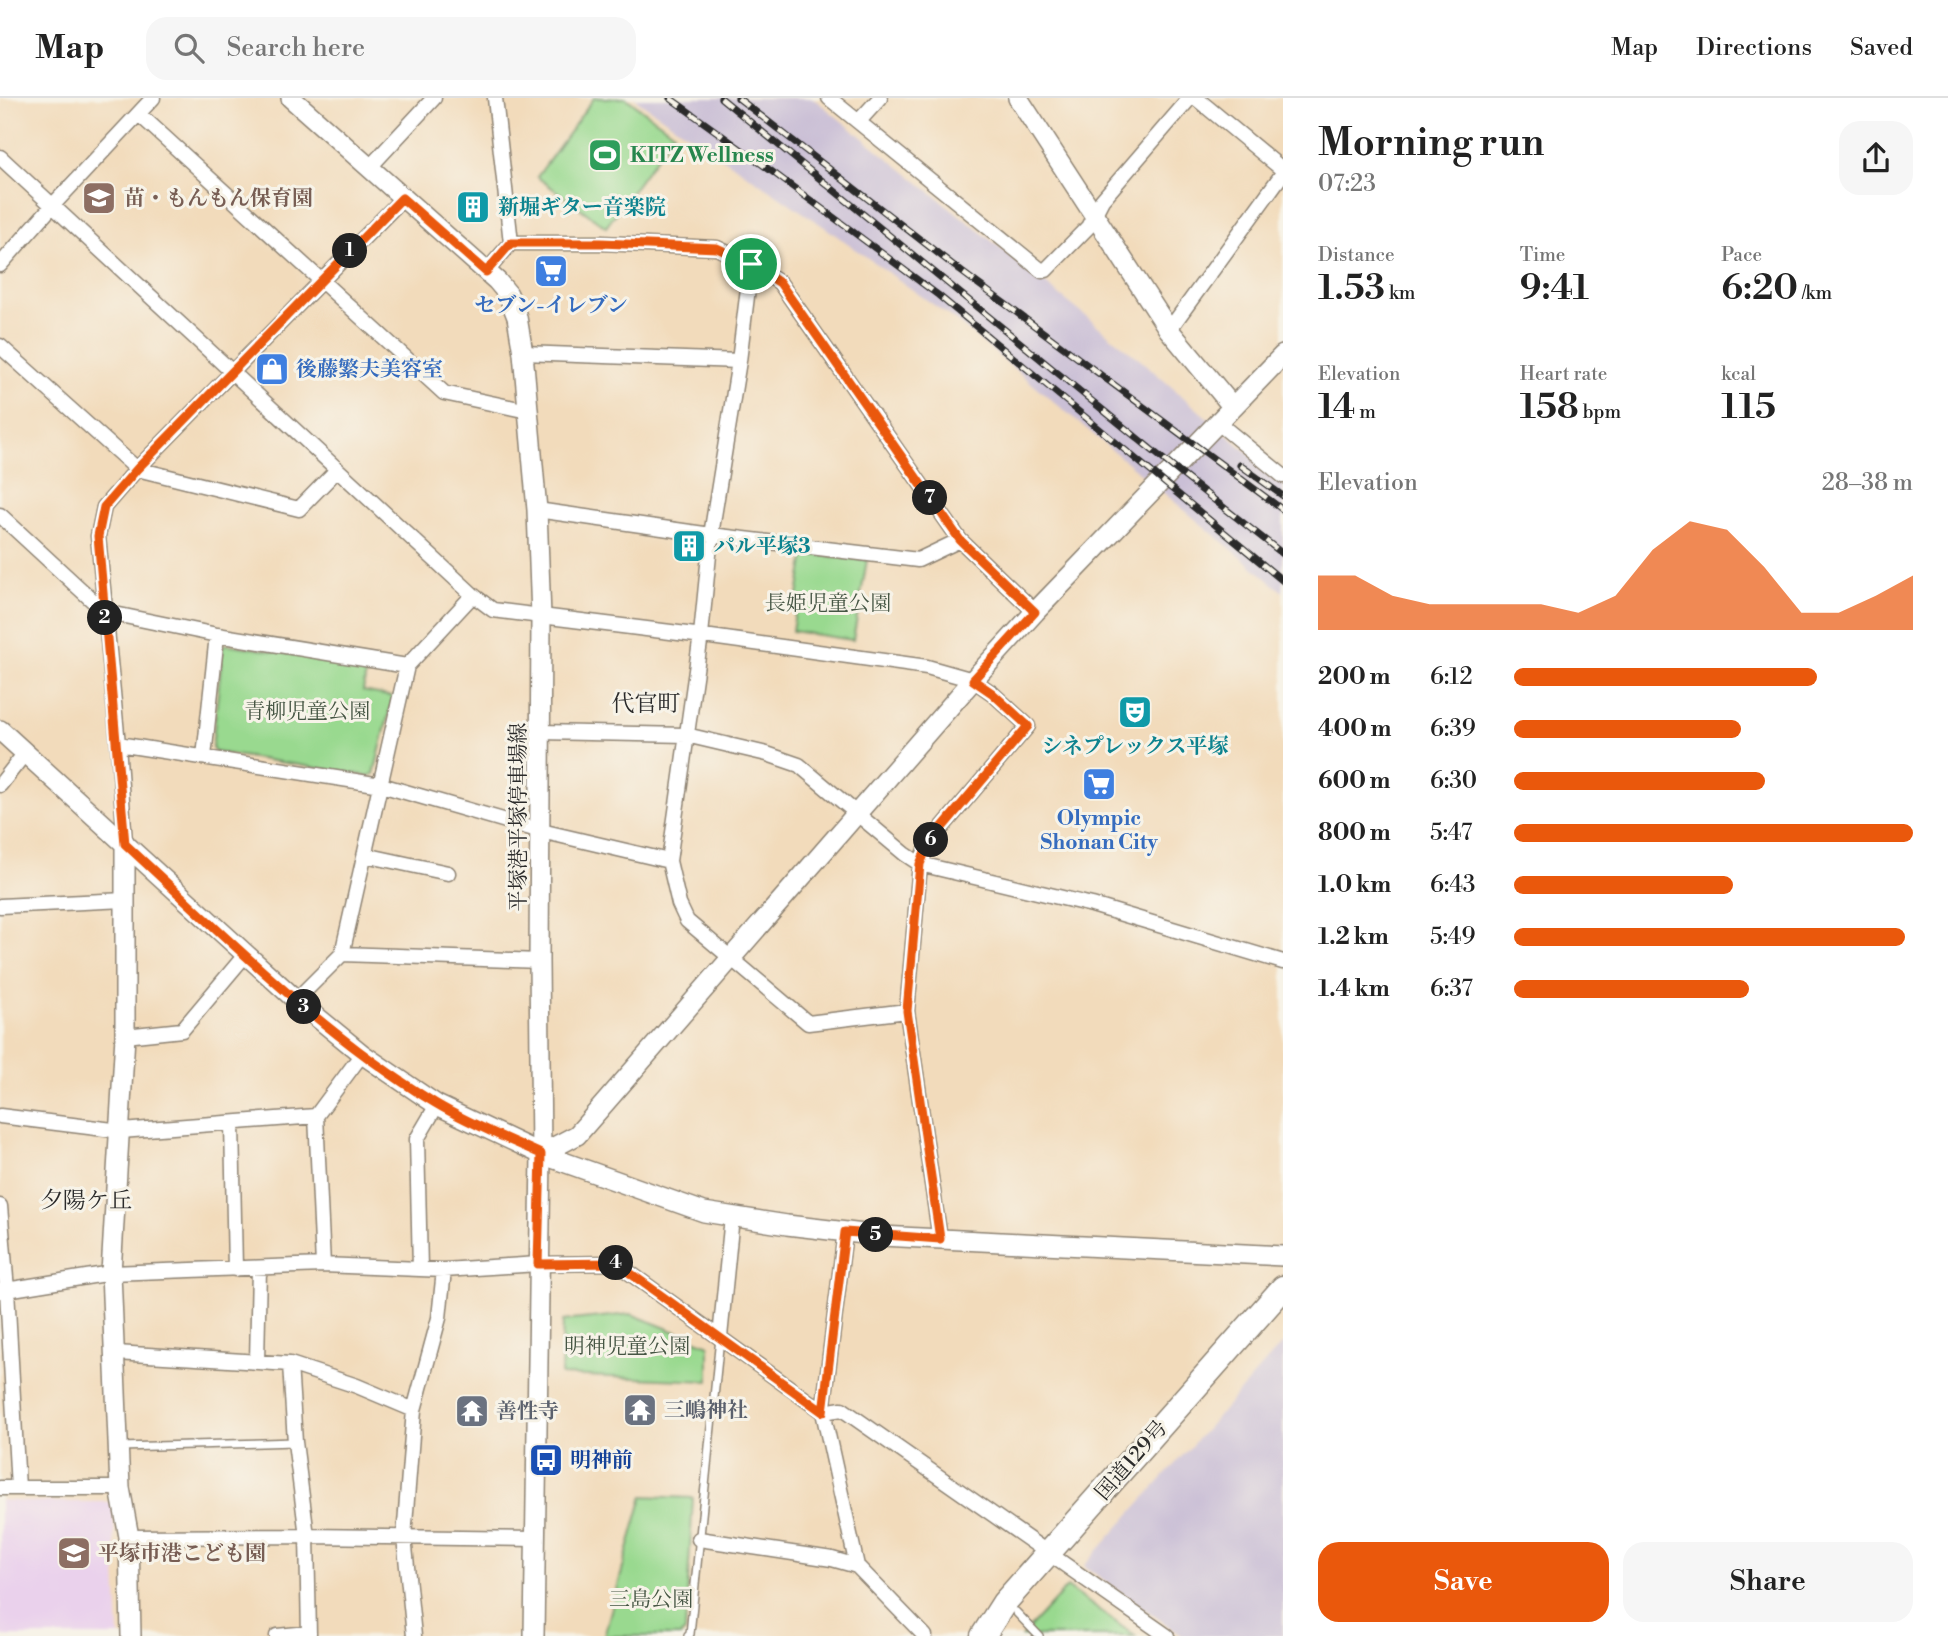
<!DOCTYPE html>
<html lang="en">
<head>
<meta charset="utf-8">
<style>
  :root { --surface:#fff; --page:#f6f6f6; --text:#222; --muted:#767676; --line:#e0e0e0; --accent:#ea580c }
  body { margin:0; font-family:"Libre Bodoni","Noto Serif JP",serif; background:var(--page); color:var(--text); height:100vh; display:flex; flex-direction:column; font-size:26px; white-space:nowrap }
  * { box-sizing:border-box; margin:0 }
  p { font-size:23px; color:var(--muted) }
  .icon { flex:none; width:38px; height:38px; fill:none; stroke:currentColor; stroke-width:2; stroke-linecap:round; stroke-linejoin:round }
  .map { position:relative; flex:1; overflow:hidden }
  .drawer { display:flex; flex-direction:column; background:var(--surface); width:665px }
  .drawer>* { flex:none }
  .pin { position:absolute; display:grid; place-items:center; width:60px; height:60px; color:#fff; margin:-30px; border:4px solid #fff; border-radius:50%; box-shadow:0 2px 7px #0007 }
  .km { position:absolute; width:35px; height:35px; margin:-18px; border-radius:50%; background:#222; color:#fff; font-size:19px; line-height:35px; text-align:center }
  .round { display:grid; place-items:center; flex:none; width:74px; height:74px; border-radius:21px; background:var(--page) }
  .overview { display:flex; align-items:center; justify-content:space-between; height:119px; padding:0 35px }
  h1 { font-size:38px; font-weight:600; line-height:52px }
  .metrics { display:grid; grid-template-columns:repeat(3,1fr); gap:10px; height:119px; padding:7px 35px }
  .metrics div { display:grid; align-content:center }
  .metrics b { font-size:35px; font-weight:600 }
  .metrics small { font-size:19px; font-weight:400 }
  .metrics p { font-size:19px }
  .chart { height:196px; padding:14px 35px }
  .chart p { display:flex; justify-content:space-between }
  .chart svg { width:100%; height:126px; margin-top:7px; fill:var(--accent); opacity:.7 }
  .cta { display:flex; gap:14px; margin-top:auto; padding:14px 35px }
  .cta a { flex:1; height:80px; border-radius:21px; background:var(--accent); color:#fff; font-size:28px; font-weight:600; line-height:80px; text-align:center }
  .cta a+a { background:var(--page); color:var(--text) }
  ul { padding:0 35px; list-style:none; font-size:23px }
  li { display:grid; grid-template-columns:112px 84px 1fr; align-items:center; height:52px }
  li i { height:18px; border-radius:9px; background:var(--accent) }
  header { display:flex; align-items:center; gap:42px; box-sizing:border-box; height:98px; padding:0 35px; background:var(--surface); border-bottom:2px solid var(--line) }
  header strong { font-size:33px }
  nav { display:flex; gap:38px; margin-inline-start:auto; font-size:24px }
  .search { width:490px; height:63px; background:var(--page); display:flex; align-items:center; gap:18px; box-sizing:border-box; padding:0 24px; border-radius:21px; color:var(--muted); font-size:26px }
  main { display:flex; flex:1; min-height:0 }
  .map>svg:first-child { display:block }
  .built { fill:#ead1ec }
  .industrial { fill:#cabfd6 }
  .green { fill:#99d98f; stroke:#62825d; stroke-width:2 }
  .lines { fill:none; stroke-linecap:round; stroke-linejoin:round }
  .lane-casing { stroke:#8e8373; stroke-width:10 }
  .street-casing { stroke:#8e8373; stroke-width:17 }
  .secondary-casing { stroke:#8e8373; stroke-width:22 }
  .highway-casing { stroke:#8e8373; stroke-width:27 }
  .lane { stroke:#fff; stroke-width:7 }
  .street { stroke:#fff; stroke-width:14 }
  .secondary { stroke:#fff; stroke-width:19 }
  .highway { stroke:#fff; stroke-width:24 }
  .rail-casing { stroke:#2b2b2b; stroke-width:7 }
  .rail { stroke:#f7f3e8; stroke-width:4.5; stroke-dasharray:13; stroke-linecap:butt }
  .route-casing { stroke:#fff; stroke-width:14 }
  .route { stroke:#ea580c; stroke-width:9 }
  .labels { text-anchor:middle; stroke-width:6; stroke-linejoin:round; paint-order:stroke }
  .leisure-label { font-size:21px; font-weight:bold; fill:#27864d; stroke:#f7f3e8; text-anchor:start }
  .education-label { font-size:21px; font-weight:bold; fill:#785e54; stroke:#f7f3e8; text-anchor:start }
  .culture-label { font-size:21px; font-weight:bold; fill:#0d838f; stroke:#f7f3e8; text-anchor:start }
  .shop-label { font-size:21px; font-weight:bold; fill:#366cbe; stroke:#f7f3e8 }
  .park-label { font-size:21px; fill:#465644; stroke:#f7f3e8 }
  .street-label { font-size:21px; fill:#2b2b2b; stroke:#f7f3e8 }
  .worship-label { font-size:21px; font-weight:bold; fill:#5b616d; stroke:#f7f3e8; text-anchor:start }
  .transit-label { font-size:21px; font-weight:bold; fill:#164399; stroke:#f7f3e8; text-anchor:start }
  .neighbourhood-label { font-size:23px; fill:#2b2b2b; stroke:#f7f3e8 }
</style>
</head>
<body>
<header>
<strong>Map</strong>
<div class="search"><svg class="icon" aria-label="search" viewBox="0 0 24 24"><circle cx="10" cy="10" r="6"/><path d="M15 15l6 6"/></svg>Search here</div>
<nav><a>Map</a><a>Directions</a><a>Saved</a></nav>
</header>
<main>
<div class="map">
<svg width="1283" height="1538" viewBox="0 0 1283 1538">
  <rect width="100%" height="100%" fill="#f7f3e8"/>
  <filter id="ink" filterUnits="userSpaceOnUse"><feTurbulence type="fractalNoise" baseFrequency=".0143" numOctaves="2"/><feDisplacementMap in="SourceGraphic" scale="14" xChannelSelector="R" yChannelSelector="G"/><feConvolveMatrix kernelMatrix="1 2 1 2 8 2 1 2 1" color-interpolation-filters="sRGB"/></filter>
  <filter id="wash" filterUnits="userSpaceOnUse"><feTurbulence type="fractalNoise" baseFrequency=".00686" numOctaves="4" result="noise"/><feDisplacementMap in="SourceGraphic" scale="28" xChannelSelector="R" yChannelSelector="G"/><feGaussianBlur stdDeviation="1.57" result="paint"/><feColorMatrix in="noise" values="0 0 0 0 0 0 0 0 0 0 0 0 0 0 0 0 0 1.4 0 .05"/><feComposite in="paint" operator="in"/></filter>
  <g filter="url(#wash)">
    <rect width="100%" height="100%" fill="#f2dbbb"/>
    <!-- built -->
    <path class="built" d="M0,1402L30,1404H109L113,1408L119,1538H0Z"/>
    <!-- industrial -->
    <path class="industrial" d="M634,0H813L1138,260L1283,385V494L959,225L823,128Z
      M1283,1245V1538H1183L1084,1468Z"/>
    <!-- green -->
    <path class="green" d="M594,0H626L674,35L606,129L537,79Z
      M805,456L867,462L853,542L792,533Z
      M226,546L367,568L363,593L393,599L374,676L369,678L215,654L212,650L223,548Z
      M631,1216L709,1247V1283L561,1277L563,1223Z
      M643,1398L693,1400L685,1534L680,1538H604Z
      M1067,1489L1135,1538H1022Z"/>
  </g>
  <g filter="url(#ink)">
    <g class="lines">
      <!-- lane casing -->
      <g class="lane-casing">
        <path id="lane" d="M120,1349L295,1344
          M1016,1514L1039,1538
          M688,1538L690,1536L720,1240"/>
      </g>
      <!-- street casing -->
      <g class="street-casing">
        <path id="street" d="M829,0L1042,173L1046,172L1088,129L1102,102L1190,0
          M1196,0L1283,72
          M139,16L444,295L528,313
          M859,23L880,0
          M0,59L473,497L493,512L711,539L927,569L973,582L992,595L1028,628L929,745L920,766L907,913L940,1141
          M369,70L434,0
          M511,145H601L717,150L751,166L780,185L960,442L1035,514
          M751,166L739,263L711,437L701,537L669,763L679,806L687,823L808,925L907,913
          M0,167L53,107L153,0
          M486,174L511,145L495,0
          M1169,232L1283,75
          M0,248L137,371L299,411L337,372
          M523,255L739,263
          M1217,324L1283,378
          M537,412L711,437L918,462L960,442
          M0,417L105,514L217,537L407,568L473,497
          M541,634L686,637L767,656L799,667L905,756L920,766L1092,807L1283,864
          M118,646L381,687L541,733L669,763
          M204,659L217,537
          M0,687L25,655
          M125,745L118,646L98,438L104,409L137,371L403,100
          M365,757L448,775
          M0,808L125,802
          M342,856L539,863
          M296,902L342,856L407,568
          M125,938L182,932L246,856
          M0,1018L121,1033L316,1018L362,956
          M316,1018L323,1167
          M232,1025L235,1171
          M0,1108L7,1192L18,1390
          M845,1134L823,1314L857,1468
          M420,1171L417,1041L437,1007
          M0,1193L111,1175L323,1167L444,1172L538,1166L616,1165L823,1314L842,1311L1167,1538
          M720,1239L732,1119
          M116,1255L290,1266L357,1288L414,1312
          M257,1264L259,1170
          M290,1266L295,1344L307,1438L309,1538
          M0,1390H120
          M129,1439L307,1438L535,1441
          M699,1441L832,1461L857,1468L925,1538
          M277,1538L309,1535
          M414,1538L404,1439L414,1312L439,1220L444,1172"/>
      </g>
      <!-- secondary casing -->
      <g class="secondary-casing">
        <path id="secondary" d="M291,0L497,183L508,196L517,219L523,255L537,412L541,519L539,863L541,1056L534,1538
          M1018,0L1169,232L1232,308
          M0,632L296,902L362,956L437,1007L541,1056L704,1114L787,1127L881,1138L1283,1158
          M125,745V938L111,1175L120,1390L129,1439L131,1538
          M541,1056L577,1037L973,582L1035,514L1283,257"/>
      </g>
      <!-- highway casing -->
      <g class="highway-casing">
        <path id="highway" d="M983,1538L1004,1505L1283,1190"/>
      </g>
      <!-- lane -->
      <use href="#lane" class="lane"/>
      <!-- street -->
      <use href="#street" class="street"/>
      <!-- secondary -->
      <use href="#secondary" class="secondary"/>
      <!-- highway -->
      <use href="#highway" class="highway"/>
      <!-- rail casing -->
      <g class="rail-casing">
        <path id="rail" d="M670,0L774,75L938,197L1283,483
          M721,0L1185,379L1283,456
          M738,0L962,174L1283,412
          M1240,367L1283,398"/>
      </g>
      <!-- rail -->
      <use href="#rail" class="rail"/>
    </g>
  </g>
  <g class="lines" filter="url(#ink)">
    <!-- route casing -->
    <g class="route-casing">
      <path id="route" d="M402,100L486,174L511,145H601L717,150L751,166L780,185L960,442L1035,514L973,582L992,595L1028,628L929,745L920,766L907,913L940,1141L845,1134L823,1314L616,1165L538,1166L541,1056C506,1040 468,1025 435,1005C320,935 224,837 125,746L98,438L104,409L137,371Z"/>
    </g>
    <!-- route -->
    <use href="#route" class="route"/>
  </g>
  <!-- icons -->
  <defs>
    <g id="stadium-square" transform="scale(1.75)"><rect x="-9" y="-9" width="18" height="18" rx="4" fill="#2e9e5b" stroke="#f7f3e8"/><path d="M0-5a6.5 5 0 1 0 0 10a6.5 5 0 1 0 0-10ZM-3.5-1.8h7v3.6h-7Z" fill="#fff"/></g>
    <g id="school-square" transform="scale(1.75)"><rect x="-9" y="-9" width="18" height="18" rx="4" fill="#8d6e63" stroke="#f7f3e8"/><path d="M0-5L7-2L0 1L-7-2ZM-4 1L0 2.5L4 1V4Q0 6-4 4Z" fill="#fff"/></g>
    <g id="building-square" transform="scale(1.75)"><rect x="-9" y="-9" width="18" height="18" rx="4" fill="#0f9aa8" stroke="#f7f3e8"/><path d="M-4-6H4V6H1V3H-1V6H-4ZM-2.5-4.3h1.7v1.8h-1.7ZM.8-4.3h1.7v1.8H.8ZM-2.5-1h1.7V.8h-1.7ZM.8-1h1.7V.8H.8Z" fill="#fff"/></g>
    <g id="supermarket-square" transform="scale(1.75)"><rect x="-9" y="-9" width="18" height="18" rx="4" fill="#3f7fe0" stroke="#f7f3e8"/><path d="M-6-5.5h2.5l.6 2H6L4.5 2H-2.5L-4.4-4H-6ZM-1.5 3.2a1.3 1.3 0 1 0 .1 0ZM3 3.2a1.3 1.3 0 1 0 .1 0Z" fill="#fff"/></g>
    <g id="shop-square" transform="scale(1.75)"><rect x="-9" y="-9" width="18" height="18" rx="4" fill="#3f7fe0" stroke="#f7f3e8"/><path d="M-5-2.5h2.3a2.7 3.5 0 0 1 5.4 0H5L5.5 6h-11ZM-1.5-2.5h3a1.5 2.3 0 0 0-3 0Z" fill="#fff"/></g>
    <g id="theatre-square" transform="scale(1.75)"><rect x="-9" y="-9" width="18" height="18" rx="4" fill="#0f9aa8" stroke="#f7f3e8"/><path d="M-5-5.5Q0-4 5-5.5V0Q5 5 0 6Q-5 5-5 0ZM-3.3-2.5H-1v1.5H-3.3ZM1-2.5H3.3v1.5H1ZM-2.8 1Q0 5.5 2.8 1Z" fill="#fff"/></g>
    <g id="temple-square" transform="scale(1.75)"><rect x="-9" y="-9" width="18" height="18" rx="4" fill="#6b7280" stroke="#f7f3e8"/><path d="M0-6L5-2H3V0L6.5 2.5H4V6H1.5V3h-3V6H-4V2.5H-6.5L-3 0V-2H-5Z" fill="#fff"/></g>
    <g id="bus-square" transform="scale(1.75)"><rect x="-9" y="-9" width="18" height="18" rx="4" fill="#1a4fb4" stroke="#f7f3e8"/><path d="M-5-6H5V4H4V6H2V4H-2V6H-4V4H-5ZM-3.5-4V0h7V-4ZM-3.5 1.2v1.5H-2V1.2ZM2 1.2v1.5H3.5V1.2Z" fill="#fff"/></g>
  </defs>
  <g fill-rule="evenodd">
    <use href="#stadium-square" x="605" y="57"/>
    <use href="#school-square" x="99" y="100"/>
    <use href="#building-square" x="473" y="109"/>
    <use href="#supermarket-square" x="551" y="173"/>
    <use href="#shop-square" x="272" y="271"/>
    <use href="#building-square" x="689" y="448"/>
    <use href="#theatre-square" x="1135" y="614"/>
    <use href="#supermarket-square" x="1099" y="686"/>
    <use href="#temple-square" x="640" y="1312"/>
    <use href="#temple-square" x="472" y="1313"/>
    <use href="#bus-square" x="546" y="1362"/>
    <use href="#school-square" x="74" y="1455"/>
  </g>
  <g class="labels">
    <!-- leisure labels -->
    <g class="leisure-label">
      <text x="630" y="64">KITZ Wellness</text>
    </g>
    <!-- education labels -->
    <g class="education-label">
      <text x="124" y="107">苗・もんもん保育園</text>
      <text x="98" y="1462">平塚市港こども園</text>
    </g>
    <!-- culture labels -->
    <g class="culture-label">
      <text x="498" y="116">新堀ギター音楽院</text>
      <text x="714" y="455">パル平塚3</text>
      <text x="1135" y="655" text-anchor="middle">シネプレックス平塚</text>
    </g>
    <!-- shop labels -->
    <g class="shop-label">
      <text x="551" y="214">セブン-イレブン</text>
      <text x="296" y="278" text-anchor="start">後藤繁夫美容室</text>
      <text x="1099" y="727">Olympic<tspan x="1099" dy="24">Shonan City</tspan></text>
    </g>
    <!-- park labels -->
    <g class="park-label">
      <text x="828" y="512">長姫児童公園</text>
      <text x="307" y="620">青柳児童公園</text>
      <text x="627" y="1255">明神児童公園</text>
      <text x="651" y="1508">三島公園</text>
    </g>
    <!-- street labels -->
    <g class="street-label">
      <text transform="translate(518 719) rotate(-90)" y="7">平塚港平塚停車場線</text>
      <text transform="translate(1131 1362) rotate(-49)" y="7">国道129号</text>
    </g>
    <!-- worship labels -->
    <g class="worship-label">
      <text x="664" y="1319">三嶋神社</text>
      <text x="496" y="1320">善性寺</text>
    </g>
    <!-- transit labels -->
    <g class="transit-label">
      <text x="570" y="1369">明神前</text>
    </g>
    <!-- neighbourhood labels -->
    <g class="neighbourhood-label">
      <text x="646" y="613">代官町</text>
      <text x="86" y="1110">夕陽ケ丘</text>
    </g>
  </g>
</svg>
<div class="pin" style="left:751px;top:166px;background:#1e9e55"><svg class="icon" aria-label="arrive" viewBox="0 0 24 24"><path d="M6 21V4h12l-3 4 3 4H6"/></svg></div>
<b class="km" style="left:350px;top:153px">1</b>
<b class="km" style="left:105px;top:520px">2</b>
<b class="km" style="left:304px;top:909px">3</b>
<b class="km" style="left:616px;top:1165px">4</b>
<b class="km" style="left:876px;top:1137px">5</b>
<b class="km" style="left:931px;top:742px">6</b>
<b class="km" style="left:930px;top:400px">7</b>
</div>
<section class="drawer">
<div class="overview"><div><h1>Morning run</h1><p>07:23</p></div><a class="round"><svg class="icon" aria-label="share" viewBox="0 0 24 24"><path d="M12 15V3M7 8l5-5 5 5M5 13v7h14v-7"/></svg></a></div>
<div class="metrics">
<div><p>Distance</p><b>1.53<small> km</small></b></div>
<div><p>Time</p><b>9:41</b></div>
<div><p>Pace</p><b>6:20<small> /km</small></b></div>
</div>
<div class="metrics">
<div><p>Elevation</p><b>14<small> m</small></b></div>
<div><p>Heart rate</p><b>158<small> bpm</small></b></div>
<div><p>kcal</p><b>115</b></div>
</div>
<div class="chart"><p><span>Elevation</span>28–38 m</p>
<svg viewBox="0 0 160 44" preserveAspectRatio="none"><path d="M0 44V25L10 25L20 32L30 35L40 35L50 35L60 35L70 38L80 32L90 16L100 6L110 9L120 22L130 38L140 38L150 32L160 25V44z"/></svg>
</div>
<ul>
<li><b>200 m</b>6:12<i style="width:76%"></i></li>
<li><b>400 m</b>6:39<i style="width:57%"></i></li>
<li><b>600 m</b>6:30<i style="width:63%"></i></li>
<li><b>800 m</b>5:47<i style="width:100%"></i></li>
<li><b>1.0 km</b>6:43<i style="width:55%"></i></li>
<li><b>1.2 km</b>5:49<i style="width:98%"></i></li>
<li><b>1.4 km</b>6:37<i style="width:59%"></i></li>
</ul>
<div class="cta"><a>Save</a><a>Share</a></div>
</section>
</main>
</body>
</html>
